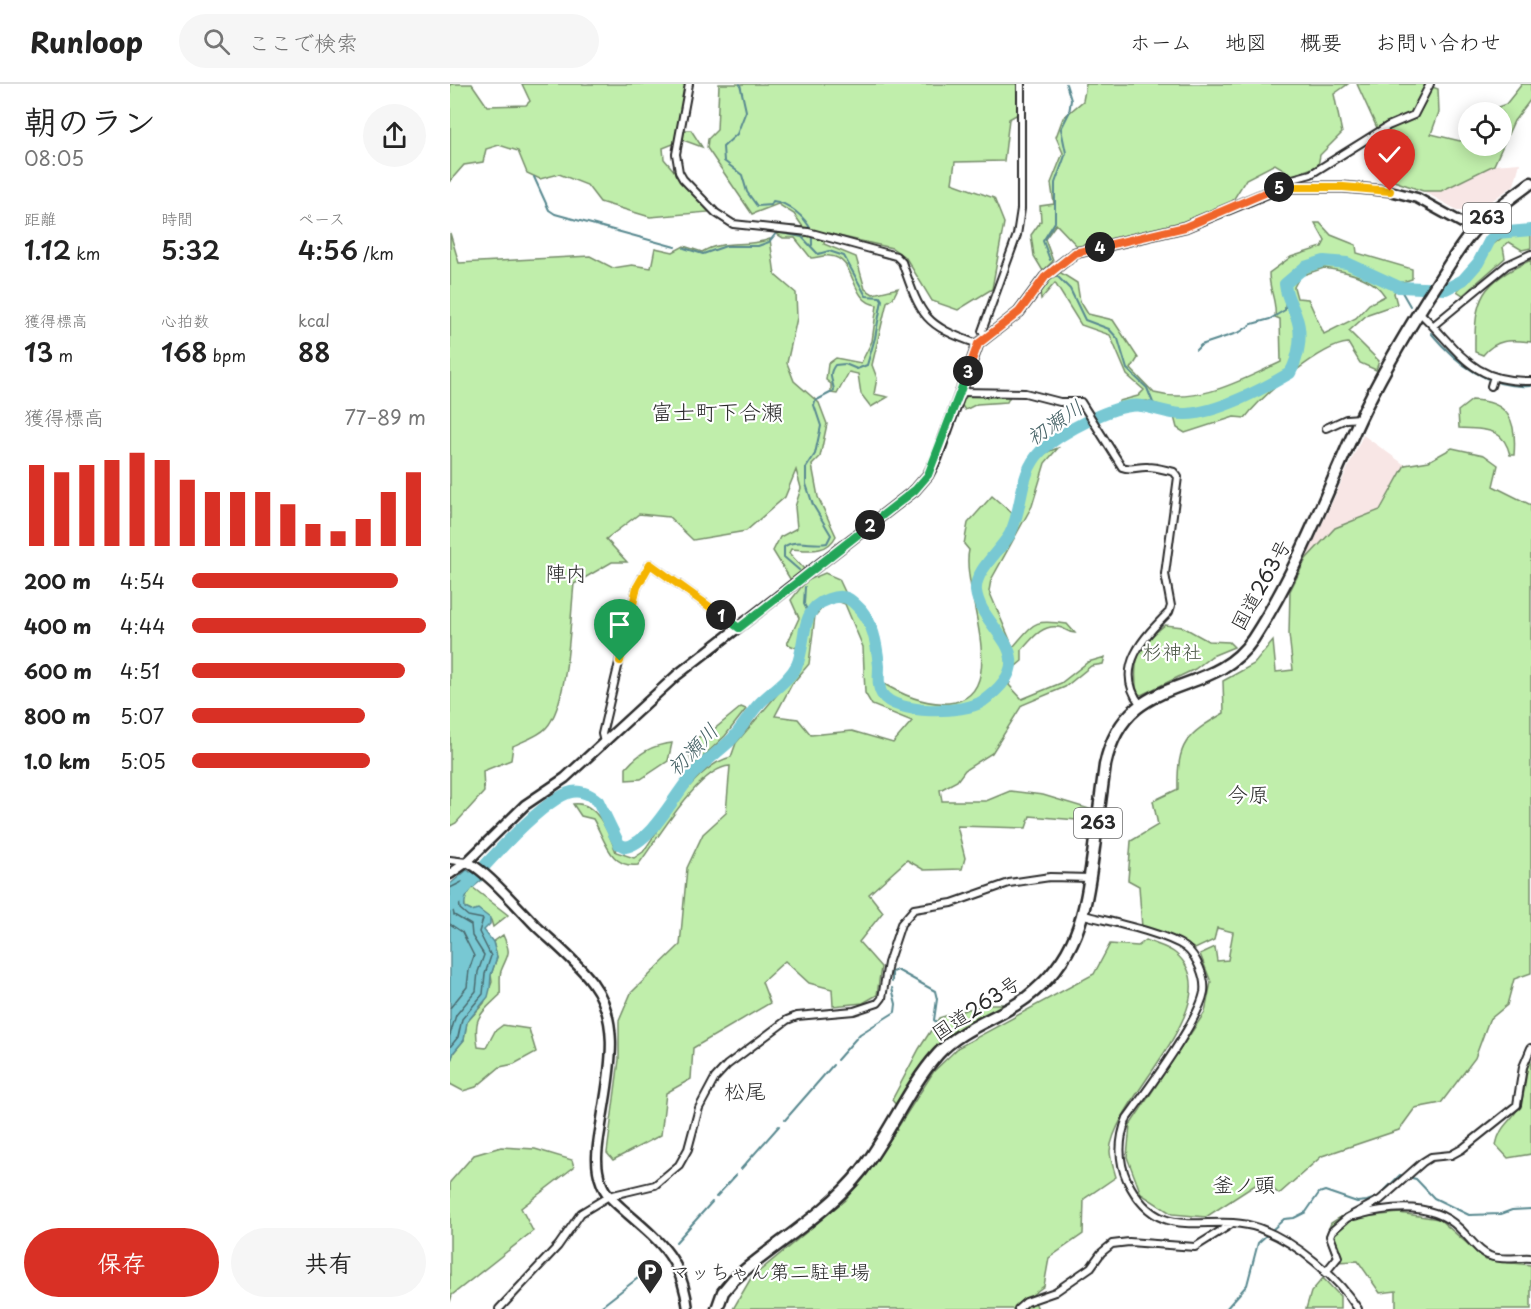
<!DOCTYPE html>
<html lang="ja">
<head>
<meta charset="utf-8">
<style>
  :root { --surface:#fff; --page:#f6f6f6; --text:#222; --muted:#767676; --line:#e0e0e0; --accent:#d93025 }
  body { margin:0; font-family:"Playpen Sans","Klee One",sans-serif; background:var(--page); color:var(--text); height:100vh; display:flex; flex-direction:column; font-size:22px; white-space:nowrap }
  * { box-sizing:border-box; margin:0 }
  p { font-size:20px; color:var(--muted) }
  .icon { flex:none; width:33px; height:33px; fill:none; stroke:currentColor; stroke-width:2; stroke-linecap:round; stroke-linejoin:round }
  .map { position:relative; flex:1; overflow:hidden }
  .details { display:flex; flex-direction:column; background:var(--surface); width:450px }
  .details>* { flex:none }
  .buttons { position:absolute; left:1008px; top:18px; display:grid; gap:12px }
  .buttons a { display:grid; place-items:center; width:54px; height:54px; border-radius:50%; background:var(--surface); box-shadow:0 3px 15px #0003; font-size:30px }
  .pin { position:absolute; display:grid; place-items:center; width:51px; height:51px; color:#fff; margin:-62px -26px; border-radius:50% 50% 50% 0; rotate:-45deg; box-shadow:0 0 6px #0007 }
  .pin .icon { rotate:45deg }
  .km { position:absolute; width:30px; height:30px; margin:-15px; border-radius:50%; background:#222; color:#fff; font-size:16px; line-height:30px; text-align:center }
  .round { display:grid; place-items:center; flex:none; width:63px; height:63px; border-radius:32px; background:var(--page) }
  .head { display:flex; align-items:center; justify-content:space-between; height:102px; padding:0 24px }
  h1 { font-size:33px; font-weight:600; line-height:45px }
  .stats { display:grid; grid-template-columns:repeat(3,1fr); gap:9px; height:102px; padding:6px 24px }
  .stats div { display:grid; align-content:center }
  .stats b { font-size:26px; font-weight:600 }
  .stats small { font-size:16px; font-weight:400 }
  .stats p { font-size:16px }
  .chart { height:168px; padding:12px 24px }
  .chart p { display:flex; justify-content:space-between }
  .chart svg { width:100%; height:108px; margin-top:6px; stroke:var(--accent); stroke-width:6 }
  .cta { display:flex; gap:12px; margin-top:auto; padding:12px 24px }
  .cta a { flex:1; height:69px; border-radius:36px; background:var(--accent); color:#fff; font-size:24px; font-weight:600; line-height:69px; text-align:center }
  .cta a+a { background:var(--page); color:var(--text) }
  ul { padding:0 24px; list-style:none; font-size:20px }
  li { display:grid; grid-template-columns:96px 72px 1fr; align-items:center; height:45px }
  li i { height:15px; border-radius:8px; background:var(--accent) }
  header { display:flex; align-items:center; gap:36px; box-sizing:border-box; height:84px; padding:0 30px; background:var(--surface); border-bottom:2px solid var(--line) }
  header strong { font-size:28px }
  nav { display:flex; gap:33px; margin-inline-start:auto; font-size:21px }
  .search { width:420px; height:54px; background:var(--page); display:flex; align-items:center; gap:15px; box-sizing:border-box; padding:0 21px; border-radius:33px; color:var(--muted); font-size:22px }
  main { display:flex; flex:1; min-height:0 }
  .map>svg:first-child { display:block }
  .built { fill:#f8e6e5 }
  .green { fill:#c0eeab; stroke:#768c6b; stroke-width:1.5; fill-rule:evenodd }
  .water { fill:#78c8d3; stroke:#598990; stroke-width:1.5 }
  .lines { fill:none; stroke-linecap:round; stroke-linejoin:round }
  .shore { stroke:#4a6a6e; stroke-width:1.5 }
  .stream { stroke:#598990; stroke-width:2 }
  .river { stroke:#78c8d3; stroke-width:12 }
  .street-casing { stroke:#2b2b2b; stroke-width:10 }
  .secondary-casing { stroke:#2b2b2b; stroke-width:13 }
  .highway-casing { stroke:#2b2b2b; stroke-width:15 }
  .street { stroke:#fff; stroke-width:6 }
  .secondary { stroke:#fff; stroke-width:8 }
  .highway { stroke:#fff; stroke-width:10 }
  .split-1-casing { stroke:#fff; stroke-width:12 }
  .split-2-casing { stroke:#fff; stroke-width:12 }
  .split-3-casing { stroke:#fff; stroke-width:12 }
  .split-4-casing { stroke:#fff; stroke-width:12 }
  .split-5-casing { stroke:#fff; stroke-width:12 }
  .split-6-casing { stroke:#fff; stroke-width:12 }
  .split-1 { stroke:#f5b400; stroke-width:8 }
  .split-2 { stroke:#22a559; stroke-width:8 }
  .split-3 { stroke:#22a559; stroke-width:8 }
  .split-4 { stroke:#f0652b; stroke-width:8 }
  .split-5 { stroke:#f0652b; stroke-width:8 }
  .split-6 { stroke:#f5b400; stroke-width:8 }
  .labels { text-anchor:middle; stroke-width:4.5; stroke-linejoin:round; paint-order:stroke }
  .shield { fill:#fff; stroke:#6b6b6b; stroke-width:1.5 }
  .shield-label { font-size:18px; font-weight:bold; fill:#2b2b2b }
  .street-label { font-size:20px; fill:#2b2b2b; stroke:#fff }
  .park-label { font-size:20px; fill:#505c4b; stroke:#fff }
  .poi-label { font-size:20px; fill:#2b2b2b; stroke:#fff; text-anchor:start }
  .water-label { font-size:21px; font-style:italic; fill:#466266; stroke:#fff }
  .neighbourhood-label { font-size:21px; fill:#2b2b2b; stroke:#fff }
  .quarter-label { font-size:22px; fill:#2b2b2b; stroke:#fff }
</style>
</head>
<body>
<header>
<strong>Runloop</strong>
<div class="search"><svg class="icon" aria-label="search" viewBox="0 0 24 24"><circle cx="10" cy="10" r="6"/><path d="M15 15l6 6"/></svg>ここで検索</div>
<nav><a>ホーム</a><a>地図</a><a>概要</a><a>お問い合わせ</a></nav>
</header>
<main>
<section class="details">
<div class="head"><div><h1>朝のラン</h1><p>08:05</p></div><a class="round"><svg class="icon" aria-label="share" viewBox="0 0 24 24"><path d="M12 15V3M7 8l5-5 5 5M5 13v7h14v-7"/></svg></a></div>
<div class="stats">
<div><p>距離</p><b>1.12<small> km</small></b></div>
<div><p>時間</p><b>5:32</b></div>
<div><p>ペース</p><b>4:56<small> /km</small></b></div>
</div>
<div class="stats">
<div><p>獲得標高</p><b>13<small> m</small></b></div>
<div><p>心拍数</p><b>168<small> bpm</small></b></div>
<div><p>kcal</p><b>88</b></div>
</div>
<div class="chart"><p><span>獲得標高</span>77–89 m</p>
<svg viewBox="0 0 160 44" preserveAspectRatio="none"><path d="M5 44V11M15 44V14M25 44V11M35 44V9M45 44V6M55 44V9M65 44V17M75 44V22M85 44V22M95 44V22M105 44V27M115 44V35M125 44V38M135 44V33M145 44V22M155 44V14"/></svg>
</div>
<ul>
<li><b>200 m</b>4:54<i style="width:88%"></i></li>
<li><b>400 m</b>4:44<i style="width:100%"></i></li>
<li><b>600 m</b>4:51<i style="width:91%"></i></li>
<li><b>800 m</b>5:07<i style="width:74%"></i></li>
<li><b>1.0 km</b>5:05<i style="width:76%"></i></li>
</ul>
<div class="cta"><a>保存</a><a>共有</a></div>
</section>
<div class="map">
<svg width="1081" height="1225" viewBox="0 0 1081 1225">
  <rect width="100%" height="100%" fill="#fff"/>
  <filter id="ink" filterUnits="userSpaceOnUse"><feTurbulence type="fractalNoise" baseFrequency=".0167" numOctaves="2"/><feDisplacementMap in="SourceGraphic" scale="12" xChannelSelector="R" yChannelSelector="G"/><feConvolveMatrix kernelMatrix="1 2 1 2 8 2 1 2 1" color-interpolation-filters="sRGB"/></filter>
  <g filter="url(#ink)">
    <!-- built -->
    <path class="built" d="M1070,79L1064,101L1029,126H1007L973,107H991L1044,81Z
      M913,351L955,381L930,426L885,444L856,475Z"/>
    <!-- green -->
    <path class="green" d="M0,0H22L37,22L76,21L80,17L72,0H237L230,46H241L252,63L233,56L213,64L214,75L259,128L200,133L150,118L137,101L109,90L90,95L77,89L68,67L49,61L36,65L33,78L14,81L0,97Z
      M269,0H569L568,30L559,35L554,77L505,78L502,99L544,114L554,139L542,205L508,226L482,217L456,174L442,164L375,149L374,160L406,173L415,205L423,210L448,204L443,214L437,218L422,281L427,294L424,310L438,313L421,323L411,310L408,290L399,288L387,310L381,309V300L376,296L378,280L386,274L411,279L422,257L427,221C399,218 407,174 380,172C374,171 366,174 361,174L345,154H333L325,149L327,141L353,143L344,130L328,120L302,130L257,64L258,55L267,46Z
      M636,0H898L884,10L892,49L870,71L868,82L843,91L825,80L796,95L782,118L735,140L628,163L606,140L595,155L603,177L593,187L584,172L581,151L591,137L590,122L604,120L601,99L613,69L606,53L613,34L633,17Z
      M907,0H974L988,5L989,28L981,50L1010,57L1018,53V62H1052V28H1043L1045,24L1056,20L1072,0H1081V15L1064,37L1044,81L991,107H973L944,97L936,89L932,55Z
      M865,139H870L881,151L906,161L907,169L962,185V195L949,199L944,209L947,220L918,230L899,247L929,277L926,286L910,279L898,259C871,261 812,312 795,334L784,333L735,349L727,344L722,325L697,317L669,320V317L688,312L694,306L677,291L660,251L631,241L605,199L591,215L590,207L608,187L627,199L630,217L638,230L663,236L688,274L681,285L704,309C749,321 791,296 831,278L830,235L825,233C827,217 819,207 819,189L841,173L872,163L875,157ZM874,184C895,187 924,193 935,212L919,220L906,234L874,250L858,215L847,214L844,203L850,192Z
      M0,149L9,179L140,172L163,184L182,181L201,184L205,164L223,168L234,162L252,168C272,155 298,164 320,155L325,191L346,209L347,234L337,279L344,297L369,319L377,340L370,373L362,381L368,413L386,452C377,470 359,466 341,465L339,469L355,486L342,498L323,467L330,453L347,444L345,423L351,404L346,386L335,413L296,447L243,456L219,433L189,430L156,455L177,478H162L124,500C120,535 119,619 96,644C89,652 73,657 63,662L61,676L33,687L34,708L6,739L0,742Z
      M1081,150V164L1072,166L1059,158L1053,163L1055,174L1013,211L1007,207L1030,183L1041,162L1053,153Z
      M1081,176V258C1061,256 1047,254 1033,271L1025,268C1024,213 1031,199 1081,176Z
      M517,312H560L557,318L527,320L515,326L510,319Z
      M1022,316C1059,317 1067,337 1064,371H1060C1053,342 1034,346 1009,344L1008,327Z
      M608,364L595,379L582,422L541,496L539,507L563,563C585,538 583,535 617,540L625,549C619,549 617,546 612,544C594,538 582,554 572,566V577L565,583L559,601L572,615L611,599L638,578L655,573L653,580L641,582L615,603L572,621L542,669L515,686L507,697L490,706L492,717H536L560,707L593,711L646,727L643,743L629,745L627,736L580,732L576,744L507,742L515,774L512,785L474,786L457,776L419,810L433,828L409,858L431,883L427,911L413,919L383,922L382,905L359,899L335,877L312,898L320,919L243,964L241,995L216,1009L211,1051L163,1076L157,1069L169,976V937L181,909L230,861L237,784L253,750L276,729L280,682C249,683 207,756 188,781C160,785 155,755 143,735L131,732L123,720C147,716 159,750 166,768L184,774L193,768C215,737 244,682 281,673L286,659L353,580L354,567L337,560L349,534L341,516L356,497L375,489L389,495L397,512L423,541L431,598C452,611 480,623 505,618C561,605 510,503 519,466L514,460L518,439L542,412L563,430L570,431C579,404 575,373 608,364ZM387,517L395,520L413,563L415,609L422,621L462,637L443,659L402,647L361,651L348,635L325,632L342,600L359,580L365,532L374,522Z
      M1002,364L1034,371L1048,381L1043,402L1081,421V889L1064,895L1057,921L1039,936L1025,974L991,1019L965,1024L949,1046L872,1072L829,1110L813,1096L756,1133L722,1130L691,1110L677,1073L680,1041L755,928L761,898L750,870L765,863L767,877L778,876L783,848L767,844L764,856L745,865L726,854L692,844L689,802L678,796L681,757L708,741L703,717L728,705C727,659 736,651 774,629L773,597L804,580L823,557L826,588L843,586L839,550L840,507L856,475L885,444L930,426L955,381L979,377Z
      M715,541L733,543L758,557L779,558L784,563L762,572L745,585L691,611L687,609C682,575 688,562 715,541Z
      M291,623L296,625L275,652L243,682L239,671L246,665L244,654L257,651Z
      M222,659L218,677L191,695L176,696V684C189,669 202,661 222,659Z
      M22,803L58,831L43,843L41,836L15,824L14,816Z
      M53,851C62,871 58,869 51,887C49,893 51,904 50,911C29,931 23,933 28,963L36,964L45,947L53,941L79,945L86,968L64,980L50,983L26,1003L13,1007L0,1000V979L4,968L14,956L17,938L34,919L42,898L41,891L47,873L43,858Z
      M696,856C705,860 718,863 725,869C784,917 664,1013 660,1067C660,1075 664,1085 666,1093L634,1115L633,1150L599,1174L594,1202L582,1211L588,1225H283L301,1194L395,1116L441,1054L484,987L509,963L644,890L660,860L688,862Z
      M536,920H562C543,929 522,938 504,949C477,965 462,995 446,1021L442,1016L469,965L489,934Z
      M1081,970V1070L1058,1074L1046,1061C1050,1040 1062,1038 1070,1021C1077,1008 1074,986 1081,970Z
      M51,1063L85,1065L122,1076L124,1083L71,1124L83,1147L2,1211L0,1218V1098L24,1071Z
      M897,1129L906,1134L949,1129L989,1135L1036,1176L1081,1181V1225H946V1207L930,1209L908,1177L885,1178L876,1151L881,1139Z
      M873,1194L890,1212V1225H856L861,1208Z"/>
    <!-- water -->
    <path class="water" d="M17,786L32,796C23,803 13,811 15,824L21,827L28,825L40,834V840L34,846L43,858L47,873L41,891L40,905L38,913L17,938L14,956L4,968L0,979V800Z"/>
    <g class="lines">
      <!-- shore -->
      <path class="shore" d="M0,804L12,798L16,800L9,815L10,825L18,832L33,835L29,848L41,872L35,890L33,910L12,935L8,953L0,963
        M0,812L4,831L21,841L22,852L34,871L28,888L26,907L6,931L0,951
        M0,840L12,848L24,872L19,886L17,903L0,924"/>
      <!-- stream -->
      <path class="stream" d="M290,0L296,27L287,50L273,63L274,77L292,91L297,108L307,122L321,121L323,117C337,118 355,133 361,146C362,150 362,157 362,161
        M84,93L99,126L105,130L225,163
        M234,164L253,170L276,162H308L319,158L327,148L352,153L368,170L379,167L394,172L416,212L430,213L432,216L425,254L417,281L407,285L395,280L385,281C377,292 383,295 384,307L365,317L364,321L371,342L365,370L356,384V400L363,421L381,451L377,459C364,462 344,454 334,463V473L349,486
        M600,176L593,157L605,138V99L616,69L611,45L619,29L621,16L616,0
        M606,191L620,205L635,236L659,245L668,255L677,285L697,304L706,326
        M949,203L960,222
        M981,249C1007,280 1038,305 1081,302
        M746,266L751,261L790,248L802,240L820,235L835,226L836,212
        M355,503L354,520L360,532
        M442,898V888L447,886L485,907L487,915L484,936L489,941
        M387,976L410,950L445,928L446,920L442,904
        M335,1036L383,981
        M291,1085L329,1042
        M266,1113L286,1091
        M226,1158L262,1118
        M148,1225L206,1180
        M776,1225L797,1201L808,1159L834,1135L844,1134L856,1128L869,1109L875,1107L907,1118L917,1117L928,1113L950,1091L966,1095L984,1114L1019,1131L1051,1130L1062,1126L1081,1125"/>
      <!-- river -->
      <path class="river" d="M0,822C23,794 86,721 118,709C129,705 140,710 148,717L169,760L175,763C201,759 225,710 242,691C254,678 268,668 280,657C291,646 298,632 308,621C320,608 339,597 347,581C355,563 351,537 366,522C372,517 384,512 392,513C398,513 402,517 406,521C423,535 427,561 429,582C429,591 427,602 432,610C445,631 514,630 533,617C598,570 531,548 526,507C524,487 551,466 560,450C574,422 568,390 591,367C610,349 666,318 692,322C706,324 721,331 736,330C767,329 813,305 840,289C849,273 853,249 846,232C842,220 836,213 835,200L855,183L874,177L897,179L949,203L996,205L1013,196L1028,179L1040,156L1047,149L1081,146"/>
      <!-- street casing -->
      <g class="street-casing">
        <path id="street" d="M239,0L226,70L229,88L233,95L266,129L283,140L358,148L446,172L452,178C471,232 473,241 528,260
          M831,103L839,96L861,90L938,42L964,31L980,0
          M969,228C1008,264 1020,299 1081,297
          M984,241L1057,181L1081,170
          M535,252L532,247L567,151L571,125V0
          M1041,302L1044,292
          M509,308L575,309L610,318H631L672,383C682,387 688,382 698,383C707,383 715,386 724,388L728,393L715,490L721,522L719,528C694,553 663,584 690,620
          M876,344L896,335L911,334
          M154,658L152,650L187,503L200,480L289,544
          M0,776L16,778
          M634,831C660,838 715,849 735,863C747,872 756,894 754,908C749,937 696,1008 677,1034C669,1054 668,1076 677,1096C710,1165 759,1126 809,1144C846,1158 887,1192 908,1225
          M904,1132C937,1123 982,1117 1009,1144C1019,1153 1028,1168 1040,1172C1052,1177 1068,1173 1081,1174
          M875,1189L888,1173L880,1152L882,1147L897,1134L930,1116L973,1078L981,1073L1001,1071L1012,1065L1067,1021L1073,983L1081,964
          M49,1225L108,1162L131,1129L159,1112L205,1101L229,1081L238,1065L249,1024L265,994L277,981L337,936L347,932L404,927L428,919L432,914L438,879L451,840L464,825L502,819L559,799L600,793L640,794
          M568,1225L576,1218L605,1208L641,1183L651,1169L662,1160L679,1158L745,1163L780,1141"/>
      </g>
      <!-- secondary casing -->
      <g class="secondary-casing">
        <path id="secondary" d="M17,778C36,786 71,827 87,843C105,860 127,878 142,898C172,938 159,989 152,1035C149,1055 143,1078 151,1098C155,1111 167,1120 177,1129C213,1160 232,1176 238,1225
          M0,790L17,778L75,721L115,694L227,591L465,406L478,391L487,374L528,260L569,228L595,193L625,169L735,143L831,103H893L940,107L967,114L1025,146"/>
      </g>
      <!-- highway casing -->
      <g class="highway-casing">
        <path id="highway" d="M267,1225L273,1208L283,1196C325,1159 376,1131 411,1087C440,1050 457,1005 488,970C511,944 549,934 576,914C627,875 635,831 643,771C647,741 651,711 655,681C676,584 761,618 803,555C848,486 876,409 910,335C930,292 954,252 979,212C994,190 1007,165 1025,145C1042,127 1062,113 1081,99"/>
      </g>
      <!-- street -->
      <use href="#street" class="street"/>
      <!-- secondary -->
      <use href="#secondary" class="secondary"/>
      <!-- highway -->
      <use href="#highway" class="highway"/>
    </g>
  </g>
  <g class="lines" filter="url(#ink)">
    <!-- split-1 casing -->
    <g class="split-1-casing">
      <path id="split-1" d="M170,577L187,503L200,480L271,531"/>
    </g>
    <!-- split-2 casing -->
    <g class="split-2-casing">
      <path id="split-2" d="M271,531L289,544L420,441"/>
    </g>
    <!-- split-3 casing -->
    <g class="split-3-casing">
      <path id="split-3" d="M420,441L465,406L478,391L518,287"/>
    </g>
    <!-- split-4 casing -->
    <g class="split-4-casing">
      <path id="split-4" d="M518,287L528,260L569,228L595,193L625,169L650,163"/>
    </g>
    <!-- split-5 casing -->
    <g class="split-5-casing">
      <path id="split-5" d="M650,163L735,143L829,103"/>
    </g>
    <!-- split-6 casing -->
    <g class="split-6-casing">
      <path id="split-6" d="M829,103H893L940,107"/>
    </g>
    <!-- split-1 -->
    <use href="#split-1" class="split-1"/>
    <!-- split-2 -->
    <use href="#split-2" class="split-2"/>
    <!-- split-3 -->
    <use href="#split-3" class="split-3"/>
    <!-- split-4 -->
    <use href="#split-4" class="split-4"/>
    <!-- split-5 -->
    <use href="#split-5" class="split-5"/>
    <!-- split-6 -->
    <use href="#split-6" class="split-6"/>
  </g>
  <!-- icons -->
  <defs>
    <g id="parking-pin" transform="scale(1.35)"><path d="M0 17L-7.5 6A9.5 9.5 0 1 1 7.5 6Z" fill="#2b2b2b" stroke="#fff"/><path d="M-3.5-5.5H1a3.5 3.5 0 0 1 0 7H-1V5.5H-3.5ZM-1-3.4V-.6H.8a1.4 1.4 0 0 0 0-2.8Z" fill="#fff"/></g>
  </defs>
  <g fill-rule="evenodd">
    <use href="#parking-pin" x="200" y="1188"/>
  </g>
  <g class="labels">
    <!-- shield labels -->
    <g class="shield">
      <rect x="1013" y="119" width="48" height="30" rx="4.5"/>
      <rect x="624" y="724" width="48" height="30" rx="4.5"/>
    </g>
    <g class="shield-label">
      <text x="1037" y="140">263</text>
      <text x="648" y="745">263</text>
    </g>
    <!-- street labels -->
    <g class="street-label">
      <text transform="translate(811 501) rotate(-61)" y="7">国道263号</text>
      <text transform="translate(526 924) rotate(-33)" y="7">国道263号</text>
    </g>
    <!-- park labels -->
    <g class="park-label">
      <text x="722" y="575">杉神社</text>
    </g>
    <!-- poi labels -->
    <g class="poi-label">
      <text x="220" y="1195">マッちゃん第二駐車場</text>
    </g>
    <!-- water labels -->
    <g class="water-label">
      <text transform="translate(605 339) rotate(-34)" y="7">初瀬川</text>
      <text transform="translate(243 666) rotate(-46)" y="7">初瀬川</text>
    </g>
    <!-- neighbourhood labels -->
    <g class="neighbourhood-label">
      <text x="116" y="497">陣内</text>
      <text x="798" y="718">今原</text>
      <text x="295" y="1015">松尾</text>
      <text x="794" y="1108">釜ノ頭</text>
    </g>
    <!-- quarter labels -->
    <g class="quarter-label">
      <text x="267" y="336">富士町下合瀬</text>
    </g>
  </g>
</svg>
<div class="buttons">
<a><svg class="icon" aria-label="locate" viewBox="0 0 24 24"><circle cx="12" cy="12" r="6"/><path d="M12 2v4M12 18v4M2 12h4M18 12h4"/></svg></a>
</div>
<div class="pin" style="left:170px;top:577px;background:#1e9e55"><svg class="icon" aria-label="arrive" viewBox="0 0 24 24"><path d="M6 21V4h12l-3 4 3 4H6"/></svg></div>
<div class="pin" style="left:940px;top:107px;background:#d93025"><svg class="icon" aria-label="check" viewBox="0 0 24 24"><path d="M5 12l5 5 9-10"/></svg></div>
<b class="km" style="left:271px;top:531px">1</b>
<b class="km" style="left:420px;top:441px">2</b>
<b class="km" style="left:518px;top:287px">3</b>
<b class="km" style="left:650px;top:163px">4</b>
<b class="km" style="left:829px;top:103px">5</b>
</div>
</main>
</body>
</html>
